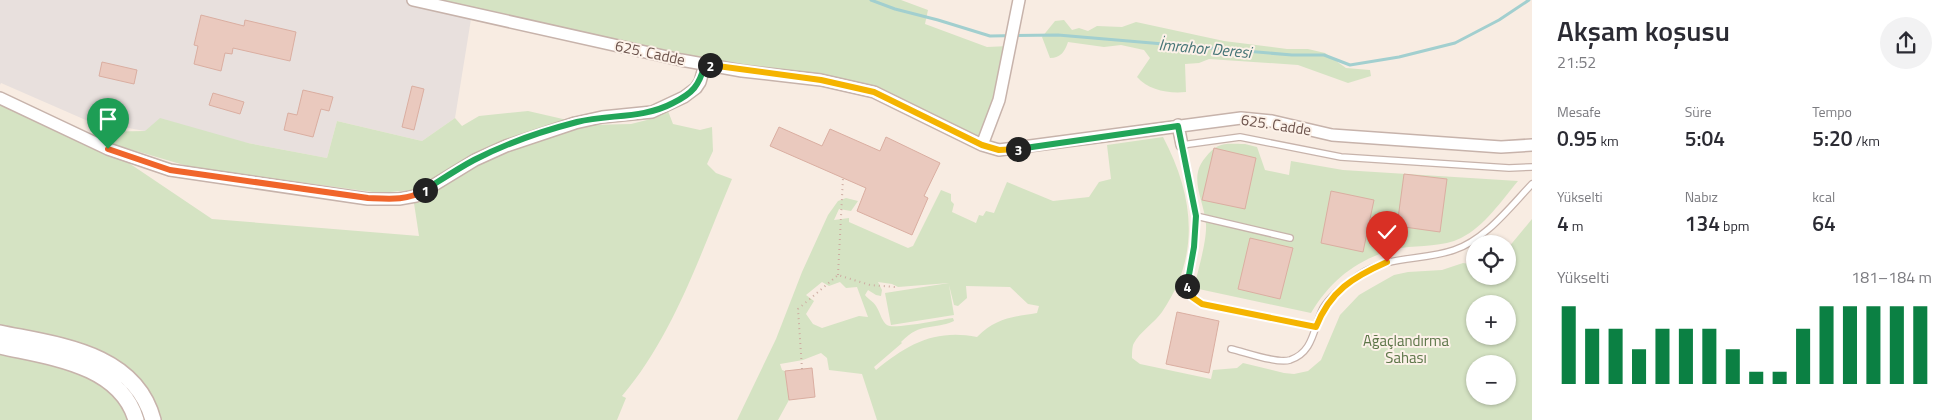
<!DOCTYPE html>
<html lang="tr">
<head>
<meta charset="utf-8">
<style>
  :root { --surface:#fff; --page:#f2f2f3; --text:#2b2b33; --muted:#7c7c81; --accent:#0b8043 }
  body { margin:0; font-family:"Titillium Web",sans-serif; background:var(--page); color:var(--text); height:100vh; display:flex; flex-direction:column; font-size:19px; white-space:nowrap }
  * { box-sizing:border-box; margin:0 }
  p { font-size:16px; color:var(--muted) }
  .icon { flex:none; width:28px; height:28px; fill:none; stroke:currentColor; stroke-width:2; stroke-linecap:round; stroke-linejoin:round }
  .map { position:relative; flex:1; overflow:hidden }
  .details { display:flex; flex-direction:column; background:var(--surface); width:425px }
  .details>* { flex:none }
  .tools { position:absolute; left:1466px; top:235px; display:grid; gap:10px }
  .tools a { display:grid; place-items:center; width:50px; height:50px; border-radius:50%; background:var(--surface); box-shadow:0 1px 4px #0004; font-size:25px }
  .pin { position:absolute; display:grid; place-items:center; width:42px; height:42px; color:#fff; margin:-51px -21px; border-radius:50% 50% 50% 0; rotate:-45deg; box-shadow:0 0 5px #0007 }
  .pin .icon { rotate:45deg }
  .km { position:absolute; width:25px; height:25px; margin:-12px; border-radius:50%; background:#222; color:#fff; font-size:14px; line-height:25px; text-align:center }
  .round { display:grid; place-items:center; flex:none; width:52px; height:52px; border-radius:26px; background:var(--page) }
  .headline { display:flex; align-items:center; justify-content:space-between; height:85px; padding:0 25px }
  h1 { font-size:28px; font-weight:600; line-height:38px }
  .metrics { display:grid; grid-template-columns:repeat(3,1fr); gap:8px; height:85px; padding:5px 25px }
  .metrics div { display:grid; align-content:center }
  .metrics b { font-size:21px; font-weight:600 }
  .metrics small { font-size:14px; font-weight:400 }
  .metrics p { font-size:14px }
  .chart { height:140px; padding:10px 25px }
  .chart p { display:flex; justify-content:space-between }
  .chart svg { width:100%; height:90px; margin-top:5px; stroke:var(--accent); stroke-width:6 }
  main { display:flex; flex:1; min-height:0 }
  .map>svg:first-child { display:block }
  .industrial { fill:#e8e0dd }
  .green { fill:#d5e3c3; fill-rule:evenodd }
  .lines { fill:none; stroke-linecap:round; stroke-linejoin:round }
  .stream { stroke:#a2cfcf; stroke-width:3 }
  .building { fill:#eac9be; stroke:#daaea1 }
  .service-casing { stroke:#c7b3ab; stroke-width:8 }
  .minor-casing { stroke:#c7b3ab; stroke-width:14 }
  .tertiary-casing { stroke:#c7b3ab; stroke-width:18 }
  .path { stroke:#ceaca2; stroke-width:2; stroke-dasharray:1 4; stroke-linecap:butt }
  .service { stroke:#fff; stroke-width:5.5 }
  .minor { stroke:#fff; stroke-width:11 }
  .tertiary { stroke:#fff; stroke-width:15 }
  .split-1-casing { stroke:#fff; stroke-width:10 }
  .split-2-casing { stroke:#fff; stroke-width:10 }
  .split-3-casing { stroke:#fff; stroke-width:10 }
  .split-4-casing { stroke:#fff; stroke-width:10 }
  .split-5-casing { stroke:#fff; stroke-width:10 }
  .split-1 { stroke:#f0652b; stroke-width:6 }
  .split-2 { stroke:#22a559; stroke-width:6 }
  .split-3 { stroke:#f5b400; stroke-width:6 }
  .split-4 { stroke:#22a559; stroke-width:6 }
  .split-5 { stroke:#f5b400; stroke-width:6 }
  .labels { text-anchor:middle; stroke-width:4; stroke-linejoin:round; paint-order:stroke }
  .street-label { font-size:15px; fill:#6c534c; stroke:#fcf1e8 }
  .park-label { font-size:15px; fill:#5d7649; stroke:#fcf1e8 }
  .water-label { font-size:16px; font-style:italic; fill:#477677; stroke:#fcf1e8 }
</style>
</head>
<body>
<main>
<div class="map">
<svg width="1532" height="420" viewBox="0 0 1532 420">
  <rect width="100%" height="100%" fill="#f8ece2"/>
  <!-- industrial -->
  <path class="industrial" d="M0,0H413L472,13L455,118L422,141L337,121L327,158L248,143L145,131L88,121L1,83L0,85Z"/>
  <!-- green -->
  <path class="green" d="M413,0H901L928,10L925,24L987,47L1009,46L982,145L874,92L736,70Z
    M1064,20L1072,30L1079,28L1088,31L1097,26L1122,27L1136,22L1224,41L1287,49H1308L1325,53L1346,68L1370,70L1371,76L1348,83L1298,65L1209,59L1199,63L1185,64L1186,92C1169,94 1148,90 1137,77L1150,58L1144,50L1121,45L1104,47L1068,42C1065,51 1061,58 1050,58L1042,37L1055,21Z
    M0,98L108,149L212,219L419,236L412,190L380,193L194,168L102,141L93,136L92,132L145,131L160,118L248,143L327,158L337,121L422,141L455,118L462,126L479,116L528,111L589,125L631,124L647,120L668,111L673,124L700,130L712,127L713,151L707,164L716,173L732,179C701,252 674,335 622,396L626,398L617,420H153L122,372L0,333Z
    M1163,137C1194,196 1201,255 1162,312C1155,322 1139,333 1134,343C1132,346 1132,354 1132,358L1140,364L1211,379L1213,370L1237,368L1243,363L1284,373L1294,374L1308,371L1321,360L1340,315L1359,295L1371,288L1394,275L1408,272L1442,270L1463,263L1475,265V276H1508V248L1532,219V420H877L862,374L829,370L827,358L821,353L803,360L780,364L782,370L785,371L789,400L778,420H737L776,339L802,272L828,215L838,201L846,198L858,201L851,211L839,209L834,220L849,218V222L908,248L913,246L941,190L951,194V201L954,204L952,212L976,223L979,215L983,216L986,211L994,213L1007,182L1053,201L1089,197L1099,182L1111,179L1107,145ZM822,282L829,286L840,282L846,288L857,287L868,317L859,316L822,328L813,324L806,314L814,301L806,295ZM878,282L892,284L898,287L949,283L885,293L891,325L954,315L949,285L954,305L958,306L967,298L966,286L1010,287L1028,304L1039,306L1037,313C1012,317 996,318 977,337C935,329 908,344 876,370L874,367L902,343L901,342C922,321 931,331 954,321L953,318C943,319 893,330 887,325C882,322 880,312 876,306C873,301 868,299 865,295L868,290L876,295L881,296L882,290ZM1475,304H1508V336H1475ZM1475,364H1508V396H1475Z
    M1245,144L1257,147L1265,170L1289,175L1291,161L1343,170L1518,181C1501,201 1485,226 1461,238C1443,247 1421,245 1401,248C1361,256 1331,279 1311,313L1194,288C1198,270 1207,241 1206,224C1204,200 1188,178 1205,158C1218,141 1225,144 1245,144Z
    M0,346L103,377L136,420H0Z"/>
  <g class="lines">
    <!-- stream -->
    <path class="stream" d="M871,0L895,9L938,20L990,36L1058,35L1292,55H1324L1350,65L1399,57L1455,43L1499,20L1529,0"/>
  </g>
  <!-- building -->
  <path class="building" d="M201,15L244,26L245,20L296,32L290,61L233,48L232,54L225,53L221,71L194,64L198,46L194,45Z
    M102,62L137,70L134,84L99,76Z
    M412,86L424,89L414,130L402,127Z
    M303,90L333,97L329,111L321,109L313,137L284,130L288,113L297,115Z
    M213,93L244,102L240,114L209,105Z
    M779,127L822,146L830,129L880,151L886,137L940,163L924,196L928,198L912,235L857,211L866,188L770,146Z
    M1214,148L1256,158L1245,209L1202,200Z
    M1404,174L1447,179L1440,232L1397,226Z
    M1331,191L1374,200L1363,252L1321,243Z
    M1250,238L1293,248L1280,299L1238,289Z
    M1177,312L1219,321L1209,373L1166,364Z
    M812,368L815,397L789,400L785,371Z"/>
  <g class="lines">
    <!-- service casing -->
    <g class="service-casing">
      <path id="service" d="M1196,216L1290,238
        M1316,327L1201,304L1192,297L1187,288L1194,247L1196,216L1182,145L1240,137L1341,157L1509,168L1532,167
        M1231,349C1245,352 1277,364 1290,360C1314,352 1313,328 1323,308C1331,295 1347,283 1359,275C1388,255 1422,261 1454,250C1485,240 1510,207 1532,184"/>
    </g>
    <!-- minor casing -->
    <g class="minor-casing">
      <path id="minor" d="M413,0L681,60L742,71L821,80L874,92L982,145L999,150L1241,118L1272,121L1332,135L1501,147L1532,145
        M0,98L108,149L170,170L368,199H399L416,196L475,160L506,146L575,123L602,117L652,112L684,97L696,88L700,82L705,64
        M1178,125L1182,145
        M982,145L999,100L1019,0"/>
    </g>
    <!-- tertiary casing -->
    <g class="tertiary-casing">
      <path id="tertiary" d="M0,333C57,345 135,352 153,420
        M0,346C48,357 120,364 136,420"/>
    </g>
    <!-- path -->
    <path class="path" d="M838,275L843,178
      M802,369L798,309L838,275L870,285L895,287"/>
    <!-- service -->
    <use href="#service" class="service"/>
    <!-- minor -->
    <use href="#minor" class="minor"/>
    <!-- tertiary -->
    <use href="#tertiary" class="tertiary"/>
  </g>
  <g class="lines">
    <!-- split-1 casing -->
    <g class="split-1-casing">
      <path id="split-1" d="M108,149L170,170L368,198C389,199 407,201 425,190"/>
    </g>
    <!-- split-2 casing -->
    <g class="split-2-casing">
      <path id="split-2" d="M425,190C441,180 457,169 474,160C505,144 542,131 577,122C609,114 643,119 673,103C693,93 699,86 705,64L710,65"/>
    </g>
    <!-- split-3 casing -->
    <g class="split-3-casing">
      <path id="split-3" d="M710,65L821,80L874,92L982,145L999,150L1018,149"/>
    </g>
    <!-- split-4 casing -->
    <g class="split-4-casing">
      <path id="split-4" d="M1018,149L1178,126L1196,216L1194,247L1187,286"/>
    </g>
    <!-- split-5 casing -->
    <g class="split-5-casing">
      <path id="split-5" d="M1187,286L1192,297L1202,304L1316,327C1330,291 1353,277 1387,262"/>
    </g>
    <!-- split-1 -->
    <use href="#split-1" class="split-1"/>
    <!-- split-2 -->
    <use href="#split-2" class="split-2"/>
    <!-- split-3 -->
    <use href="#split-3" class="split-3"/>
    <!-- split-4 -->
    <use href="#split-4" class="split-4"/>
    <!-- split-5 -->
    <use href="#split-5" class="split-5"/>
  </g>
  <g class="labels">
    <!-- street labels -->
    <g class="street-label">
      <text transform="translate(650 53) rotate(12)" y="5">625. Cadde</text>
      <text transform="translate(1276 125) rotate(9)" y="5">625. Cadde</text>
    </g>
    <!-- park labels -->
    <g class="park-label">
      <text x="1406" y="346">Ağaçlandırma<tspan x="1406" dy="17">Sahası</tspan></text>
    </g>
    <!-- water labels -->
    <g class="water-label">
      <text transform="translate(1205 48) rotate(5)" y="6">İmrahor Deresi</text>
    </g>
  </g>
</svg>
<div class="tools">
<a><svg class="icon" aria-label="locate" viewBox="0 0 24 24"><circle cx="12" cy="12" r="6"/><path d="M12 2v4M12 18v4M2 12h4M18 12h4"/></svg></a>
<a>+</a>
<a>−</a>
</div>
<div class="pin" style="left:108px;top:149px;background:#1e9e55"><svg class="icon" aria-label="arrive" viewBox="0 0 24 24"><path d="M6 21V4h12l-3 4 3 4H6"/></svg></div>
<div class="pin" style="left:1387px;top:262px;background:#d93025"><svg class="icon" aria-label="check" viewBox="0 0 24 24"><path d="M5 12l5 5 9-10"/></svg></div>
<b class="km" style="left:425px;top:190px">1</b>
<b class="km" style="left:710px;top:65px">2</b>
<b class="km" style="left:1018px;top:149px">3</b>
<b class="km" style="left:1187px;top:286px">4</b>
</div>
<section class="details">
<div class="headline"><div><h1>Akşam koşusu</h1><p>21:52</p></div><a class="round"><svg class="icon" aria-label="share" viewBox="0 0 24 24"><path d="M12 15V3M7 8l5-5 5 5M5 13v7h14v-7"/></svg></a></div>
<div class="metrics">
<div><p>Mesafe</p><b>0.95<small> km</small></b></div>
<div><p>Süre</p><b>5:04</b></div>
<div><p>Tempo</p><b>5:20<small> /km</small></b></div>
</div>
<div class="metrics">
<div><p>Yükselti</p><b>4<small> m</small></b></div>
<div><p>Nabız</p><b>134<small> bpm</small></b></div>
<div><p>kcal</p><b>64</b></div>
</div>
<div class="chart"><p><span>Yükselti</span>181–184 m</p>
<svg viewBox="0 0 160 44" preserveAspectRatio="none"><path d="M5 44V6M15 44V17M25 44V17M35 44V27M45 44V17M55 44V17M65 44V17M75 44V27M85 44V38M95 44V38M105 44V17M115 44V6M125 44V6M135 44V6M145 44V6M155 44V6"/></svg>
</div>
</section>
</main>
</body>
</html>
